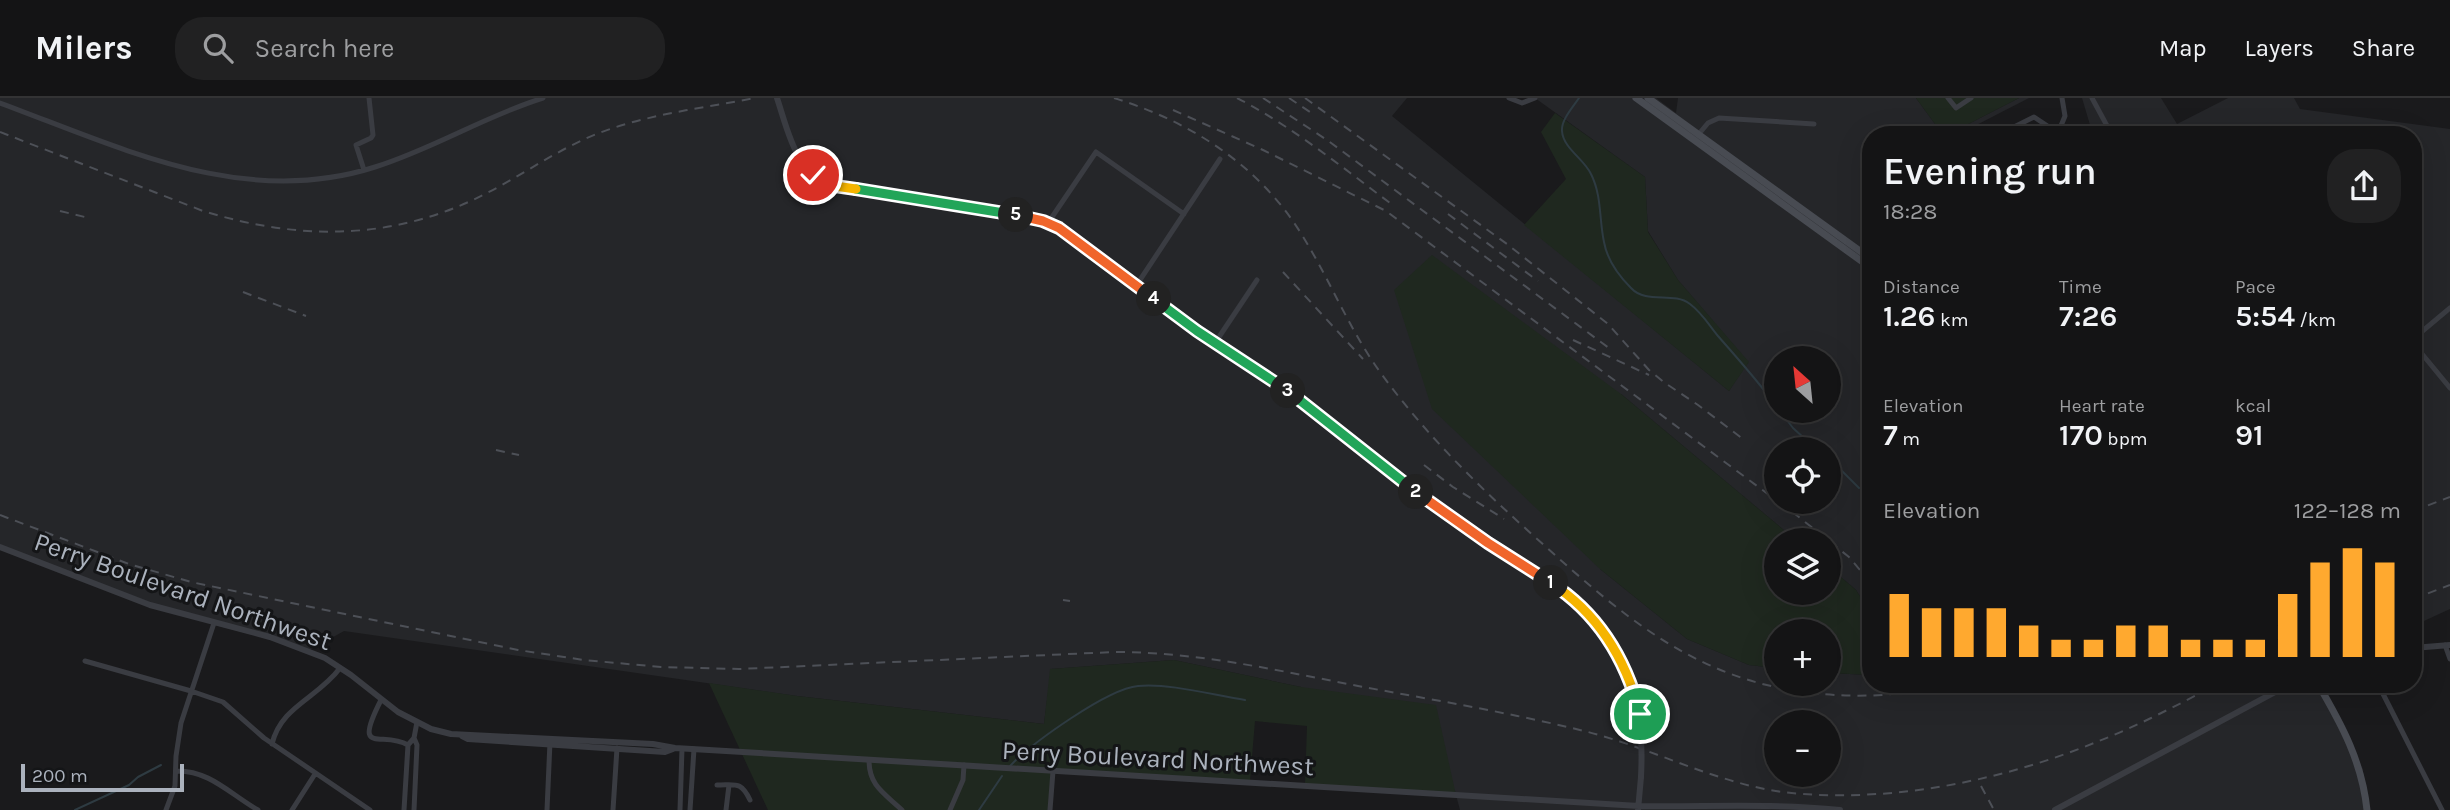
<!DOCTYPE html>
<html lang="en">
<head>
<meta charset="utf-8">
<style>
  :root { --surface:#141415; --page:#212122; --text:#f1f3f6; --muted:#9d9ea0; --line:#333334; --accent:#ffa92f }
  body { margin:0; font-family:Karla,sans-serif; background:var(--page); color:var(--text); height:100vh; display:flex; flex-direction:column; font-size:26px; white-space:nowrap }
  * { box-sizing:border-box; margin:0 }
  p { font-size:23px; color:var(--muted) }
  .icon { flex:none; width:38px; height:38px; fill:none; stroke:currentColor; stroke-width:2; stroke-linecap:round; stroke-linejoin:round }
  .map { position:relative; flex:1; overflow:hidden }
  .details { position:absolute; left:1862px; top:28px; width:560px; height:567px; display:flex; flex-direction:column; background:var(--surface); border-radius:28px; box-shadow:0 7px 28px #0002,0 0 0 2px var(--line) }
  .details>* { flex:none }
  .needle { width:46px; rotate:333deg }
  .tools { position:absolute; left:1764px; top:248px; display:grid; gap:14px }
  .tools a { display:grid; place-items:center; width:77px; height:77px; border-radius:50%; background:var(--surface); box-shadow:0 7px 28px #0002,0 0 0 2px var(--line); font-size:35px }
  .scale { position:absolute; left:21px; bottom:18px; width:163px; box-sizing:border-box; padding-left:7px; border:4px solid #abb2bd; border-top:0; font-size:19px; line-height:24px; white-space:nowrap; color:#abb2bd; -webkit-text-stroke:5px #141517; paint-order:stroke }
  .pin { position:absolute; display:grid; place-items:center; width:60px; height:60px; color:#fff; margin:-30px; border:4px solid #fff; border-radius:50%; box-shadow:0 2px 7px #0007 }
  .km { position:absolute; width:35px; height:35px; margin:-18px; border-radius:50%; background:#222; color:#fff; font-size:19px; line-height:35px; text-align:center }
  .round { display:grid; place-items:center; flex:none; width:74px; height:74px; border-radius:28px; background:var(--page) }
  .summary { display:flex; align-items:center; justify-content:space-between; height:119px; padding:0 21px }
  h1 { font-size:38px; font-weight:600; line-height:52px }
  .figures { display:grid; grid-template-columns:repeat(3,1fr); gap:10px; height:119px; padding:7px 21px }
  .figures div { display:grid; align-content:center }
  .figures b { font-size:30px; font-weight:600 }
  .figures small { font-size:19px; font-weight:400 }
  .figures p { font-size:19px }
  .chart { height:196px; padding:14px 21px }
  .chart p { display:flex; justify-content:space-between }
  .chart svg { width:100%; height:126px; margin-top:7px; stroke:var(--accent); stroke-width:6 }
  header { display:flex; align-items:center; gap:42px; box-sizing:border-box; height:98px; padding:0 35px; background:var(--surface); border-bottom:2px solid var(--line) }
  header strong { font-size:33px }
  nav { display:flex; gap:38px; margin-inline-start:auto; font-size:24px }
  .search { width:490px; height:63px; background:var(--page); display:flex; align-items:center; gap:18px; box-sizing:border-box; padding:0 24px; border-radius:28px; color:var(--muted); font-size:26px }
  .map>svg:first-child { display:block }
  .built { fill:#252629; fill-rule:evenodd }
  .green { fill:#1f281f }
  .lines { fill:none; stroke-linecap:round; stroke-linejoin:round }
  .stream { stroke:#2e3b42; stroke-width:2 }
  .minor { stroke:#3a3c42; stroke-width:5 }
  .tertiary { stroke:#3a3c42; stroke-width:6 }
  .secondary { stroke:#484b52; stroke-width:7 }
  .rail { stroke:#4d5057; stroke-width:2; stroke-dasharray:9 7; stroke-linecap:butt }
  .tertiary-bridge { stroke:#3a3c42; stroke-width:6 }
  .split-1-casing { stroke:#fff; stroke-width:14 }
  .split-2-casing { stroke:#fff; stroke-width:14 }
  .split-3-casing { stroke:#fff; stroke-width:14 }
  .split-4-casing { stroke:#fff; stroke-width:14 }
  .split-5-casing { stroke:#fff; stroke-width:14 }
  .split-6-casing { stroke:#fff; stroke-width:14 }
  .split-7-casing { stroke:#fff; stroke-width:14 }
  .split-1 { stroke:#f5b400; stroke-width:9 }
  .split-2 { stroke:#f0652b; stroke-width:9 }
  .split-3 { stroke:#22a559; stroke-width:9 }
  .split-4 { stroke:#22a559; stroke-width:9 }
  .split-5 { stroke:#f0652b; stroke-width:9 }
  .split-6 { stroke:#22a559; stroke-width:9 }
  .split-7 { stroke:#f5b400; stroke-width:9 }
  .labels { text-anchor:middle; stroke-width:6; stroke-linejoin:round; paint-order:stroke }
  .street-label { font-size:26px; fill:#abb2bd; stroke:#141517 }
</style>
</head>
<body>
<header>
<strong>Milers</strong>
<div class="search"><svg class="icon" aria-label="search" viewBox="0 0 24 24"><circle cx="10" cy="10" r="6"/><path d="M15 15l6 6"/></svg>Search here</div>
<nav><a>Map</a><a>Layers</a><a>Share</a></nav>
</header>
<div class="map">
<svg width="2450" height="712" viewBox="0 0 2450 712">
  <rect width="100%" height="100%" fill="#1a1a1c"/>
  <!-- built -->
  <path class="built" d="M0,0H1407L1392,18L1729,293L1748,264L1678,182L1648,133L1645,79L1535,0H1656L1676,15L1678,0H1916L1943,37H1871V516L1856,492L1829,469V443H1797L1621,296L1600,471L1687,541L1749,567L1776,570V586H1829V575L1871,577V586H2318L2363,671L2365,712H1460L1456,697L1301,589L1174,562L1051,571L1044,626L797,598L344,533L310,552L211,526L0,451ZM1776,261H1829V313H1776ZM1776,352H1829V404H1776ZM1776,625H1829V677H1776Z
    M2019,0H2029L1957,37H1947Z
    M2082,0H2161L2177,26L2228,0H2294L2300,11L2450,31V511L2413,528V37H2093Z"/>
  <!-- green -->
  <path class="green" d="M1916,0H2019L1947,37H1943Z
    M1555,15L1645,79L1648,134L1678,182L1749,264L1729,293L1524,127L1566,81L1541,34Z
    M1432,157L1621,296L1797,443H1776V495H1829V469L1856,492L1871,516V577L1829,575V534H1776V570L1749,567L1687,541L1600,471L1432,311L1394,192Z
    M1174,562L1301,589L1436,607L1456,697L1305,687L1307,628L1255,623L1250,683L1051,675L1049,712H768L709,585L797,598L1044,626L1050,571Z"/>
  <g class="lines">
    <!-- stream -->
    <path class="stream" d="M1579,0C1573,9 1561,22 1562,33C1563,50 1584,61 1591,76C1602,98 1599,121 1604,144C1607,161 1619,178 1631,190C1647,207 1673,193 1690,206C1702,215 1709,227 1718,238C1738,261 1759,284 1776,308
      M1780,313L1793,330L1817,352
      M1829,360L1859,390
      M1010,668C1032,645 1107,591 1138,588C1169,585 1213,597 1245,602
      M75,712L129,687L138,679L161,667
      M979,712L1002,678"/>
    <!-- minor -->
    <path class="minor" d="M1509,0L1522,5L1535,0
      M1948,0L1956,10L1971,0
      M2092,0L2112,37
      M0,5C122,50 244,111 375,69C433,51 485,18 543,0
      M1698,37L1708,25L1719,20L1814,26
      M1998,37L2034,19L2058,35
      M2060,37L2058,35L2065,18L2062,0
      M364,72L356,47L371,40L373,37L369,0
      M1048,125L1096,54L1184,116
      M1136,188L1220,61
      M2413,241L2450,210
      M1215,245L1257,182
      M2413,245L2450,290
      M2445,547L2450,561
      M85,563L191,593L223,604L264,640L370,712
      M2378,586L2442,712
      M381,602C352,659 382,632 408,647
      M272,646C281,608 318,600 340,570
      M869,662C869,688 884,695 902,712
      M176,673C209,672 230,696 258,712
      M717,687C736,687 741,683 750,702
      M166,712L175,688L176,658L181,625L214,525
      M292,712L315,676
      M404,712L408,647L414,640L417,624
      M414,712L417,647L414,640
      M547,712L550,644
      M613,712L617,650
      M680,712L682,651
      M690,712L694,651
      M726,712L729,687
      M950,712L963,682L964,667
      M1050,712L1053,673"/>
    <!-- tertiary -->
    <path class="tertiary" d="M777,0C789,36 795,75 835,88L1030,119L1059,130L1197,233L1265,277L1438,411L1571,499L1599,528
      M0,449L150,507L270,539L325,560L351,577L398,614L431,631L451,636L653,646L675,650L1639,708C1706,709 1773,705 1840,712
      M2413,550L2450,547
      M462,638L468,641L665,654L673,651
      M1638,712L1641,679
      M2055,712L2290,586"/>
    <!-- secondary -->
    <path class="secondary" d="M1636,0L1871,170
      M1648,0L1871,161
      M2318,586C2342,627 2362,664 2367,712"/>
    <!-- rail -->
    <path class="rail" d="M1114,0C1191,24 1259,67 1302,137C1330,182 1349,231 1380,274C1425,336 1478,388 1535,439C1628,523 1704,590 1835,597C1870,599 1908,597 1942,586
      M1237,0C1293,29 1343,70 1394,108
      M1263,0L1327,42L1613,253
      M1289,0L1310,14
      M1305,0L1507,146L1608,226L1649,272L1665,285L1698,307L1743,341
      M1173,12L1263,52L1386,113L1776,402
      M0,34L203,113C300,143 395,143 487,95C524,76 560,50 599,35C649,16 703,10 755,0
      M60,113L89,120
      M1448,116L1538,183
      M1283,174L1363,261
      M243,194L306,218
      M1573,242L1649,277
      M496,352L519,357
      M1424,367L1453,389L1504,421
      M1780,404L1849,459L1871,485
      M2413,413L2450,399
      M0,417L129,466L191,484L518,552L584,562L661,569L739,571L1114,554C1197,554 1276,572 1358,588C1434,602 1512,615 1588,634C1661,653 1726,691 1802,696C1902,703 2007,681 2099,643C2140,627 2179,606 2218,586
      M2413,501L2450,487
      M1063,502L1070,503
      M1981,688L1994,712"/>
    <!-- tertiary-bridge -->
    <path class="tertiary-bridge" d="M1599,528C1637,579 1644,618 1641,679"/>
  </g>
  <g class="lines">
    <!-- split-1 casing -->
    <g class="split-1-casing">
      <path id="split-1" d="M1551,485C1599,516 1626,561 1640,616"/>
    </g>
    <!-- split-2 casing -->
    <g class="split-2-casing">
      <path id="split-2" d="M1416,394L1488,445L1551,485"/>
    </g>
    <!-- split-3 casing -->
    <g class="split-3-casing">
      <path id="split-3" d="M1288,293L1416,394"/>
    </g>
    <!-- split-4 casing -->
    <g class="split-4-casing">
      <path id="split-4" d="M1154,201L1197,233L1288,293"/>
    </g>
    <!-- split-5 casing -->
    <g class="split-5-casing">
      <path id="split-5" d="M1016,117L1043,123L1059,130L1154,201"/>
    </g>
    <!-- split-6 casing -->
    <g class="split-6-casing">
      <path id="split-6" d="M856,91L1016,117"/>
    </g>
    <!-- split-7 casing -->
    <g class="split-7-casing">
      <path id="split-7" d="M813,77L835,88L856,91"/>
    </g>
    <!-- split-1 -->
    <use href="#split-1" class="split-1"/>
    <!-- split-2 -->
    <use href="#split-2" class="split-2"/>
    <!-- split-3 -->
    <use href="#split-3" class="split-3"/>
    <!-- split-4 -->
    <use href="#split-4" class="split-4"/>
    <!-- split-5 -->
    <use href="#split-5" class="split-5"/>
    <!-- split-6 -->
    <use href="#split-6" class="split-6"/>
    <!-- split-7 -->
    <use href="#split-7" class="split-7"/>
  </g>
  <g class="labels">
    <!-- street labels -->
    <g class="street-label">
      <text transform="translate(183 493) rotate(19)" y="9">Perry Boulevard Northwest</text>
      <text transform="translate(1158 660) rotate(3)" y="9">Perry Boulevard Northwest</text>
    </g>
  </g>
</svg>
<div class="tools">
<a><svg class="needle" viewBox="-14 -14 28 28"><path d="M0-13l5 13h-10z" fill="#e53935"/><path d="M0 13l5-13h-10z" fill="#9d9ea0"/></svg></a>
<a><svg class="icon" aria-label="locate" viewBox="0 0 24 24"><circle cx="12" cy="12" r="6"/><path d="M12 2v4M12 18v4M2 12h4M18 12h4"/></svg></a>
<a><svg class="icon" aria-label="layers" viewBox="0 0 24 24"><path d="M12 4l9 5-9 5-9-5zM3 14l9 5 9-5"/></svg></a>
<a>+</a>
<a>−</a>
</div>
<div class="scale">200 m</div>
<div class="pin" style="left:1640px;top:616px;background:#1e9e55"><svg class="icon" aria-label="arrive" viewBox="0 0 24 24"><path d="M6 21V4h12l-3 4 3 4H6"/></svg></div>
<div class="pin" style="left:813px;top:77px;background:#d93025"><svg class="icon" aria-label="check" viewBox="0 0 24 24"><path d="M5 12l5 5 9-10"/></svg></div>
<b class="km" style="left:1551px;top:485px">1</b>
<b class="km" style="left:1416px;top:394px">2</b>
<b class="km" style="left:1288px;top:293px">3</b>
<b class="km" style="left:1154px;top:201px">4</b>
<b class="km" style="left:1016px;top:117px">5</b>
<section class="details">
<div class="summary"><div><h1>Evening run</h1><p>18:28</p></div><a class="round"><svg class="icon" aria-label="share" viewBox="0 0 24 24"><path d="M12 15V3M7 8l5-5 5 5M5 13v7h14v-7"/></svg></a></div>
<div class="figures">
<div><p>Distance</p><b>1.26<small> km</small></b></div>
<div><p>Time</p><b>7:26</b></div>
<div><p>Pace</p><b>5:54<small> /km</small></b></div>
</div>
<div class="figures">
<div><p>Elevation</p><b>7<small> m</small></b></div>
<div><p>Heart rate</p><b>170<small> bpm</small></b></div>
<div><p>kcal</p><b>91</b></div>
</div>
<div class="chart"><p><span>Elevation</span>122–128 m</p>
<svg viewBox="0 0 160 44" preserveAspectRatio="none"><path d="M5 44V22M15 44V27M25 44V27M35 44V27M45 44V33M55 44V38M65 44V38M75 44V33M85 44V33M95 44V38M105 44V38M115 44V38M125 44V22M135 44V11M145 44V6M155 44V11"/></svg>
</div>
</section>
</div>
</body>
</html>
